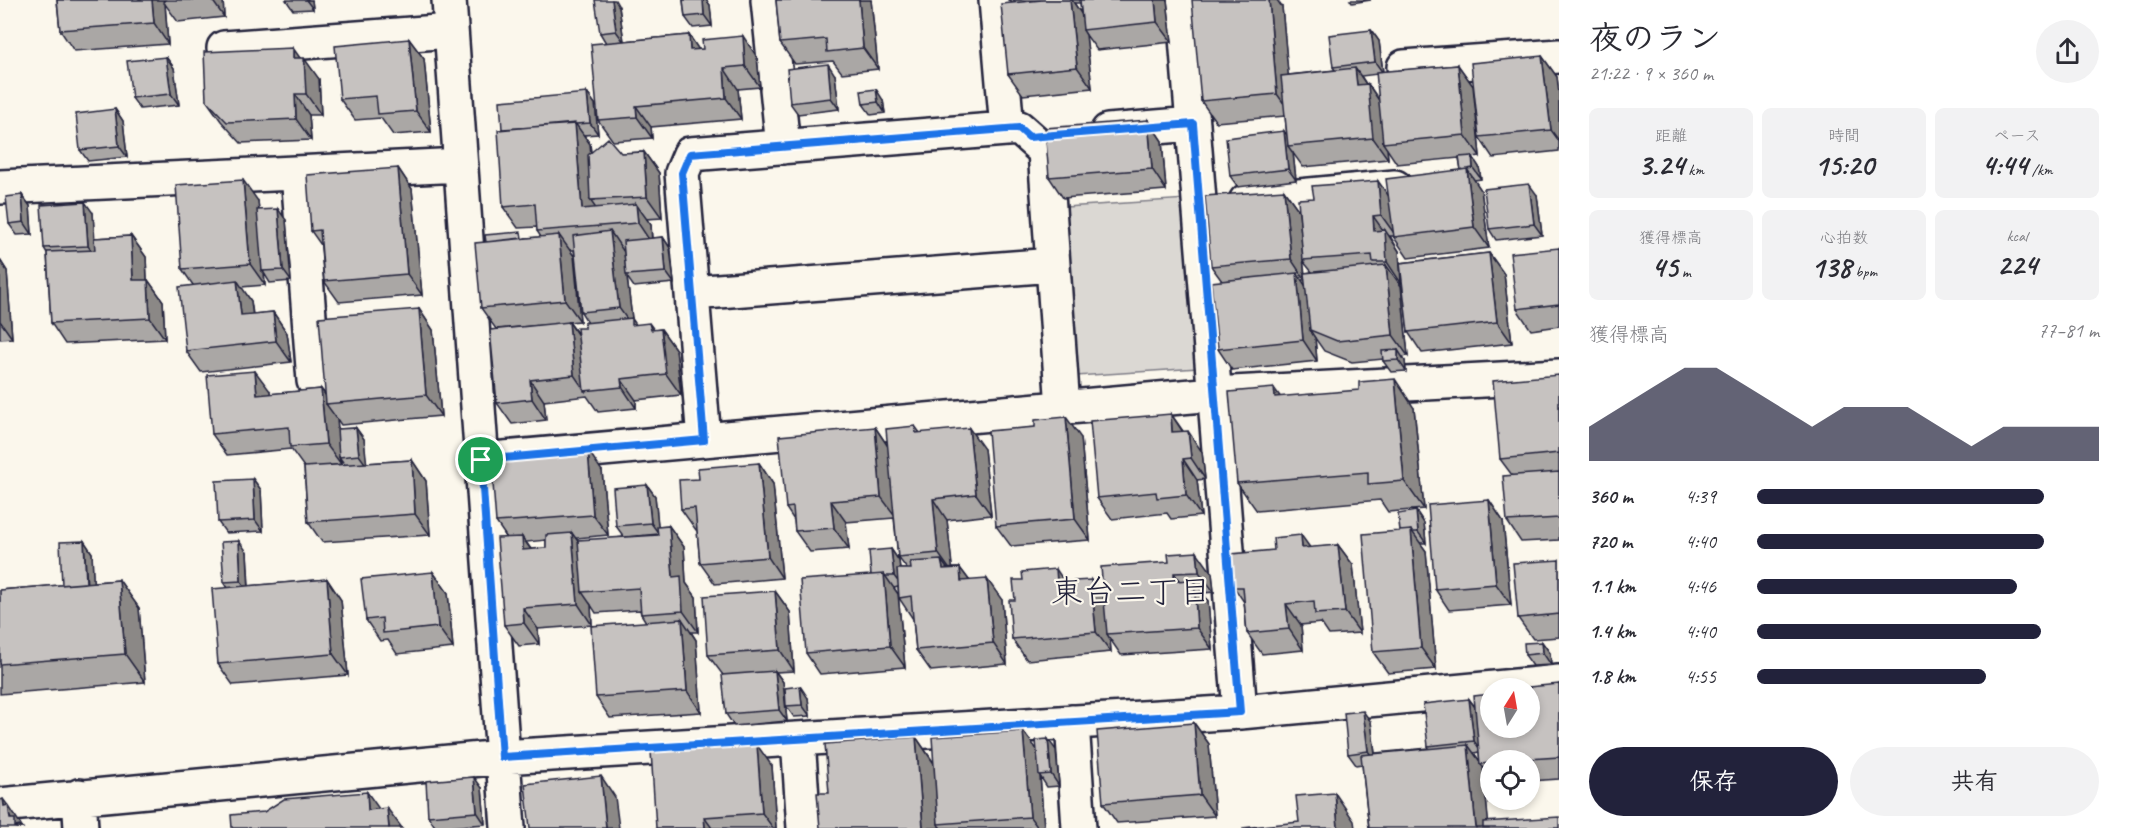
<!DOCTYPE html>
<html lang="ja">
<head>
<meta charset="utf-8">
<style>
  :root { --surface:#fff; --page:#f2f2f3; --text:#2b2b33; --muted:#7c7c81; --accent:#22223b }
  body { margin:0; font-family:Caveat,"Klee One",sans-serif; background:var(--page); color:var(--text); height:100vh; display:flex; flex-direction:column; font-size:22px; white-space:nowrap }
  * { box-sizing:border-box; margin:0 }
  p { font-size:20px; color:var(--muted) }
  .icon { flex:none; width:33px; height:33px; fill:none; stroke:currentColor; stroke-width:2; stroke-linecap:round; stroke-linejoin:round }
  .map { position:relative; flex:1; overflow:hidden }
  .details { display:flex; flex-direction:column; background:var(--surface); width:570px }
  .details>* { flex:none }
  .needle { width:39px; rotate:11deg }
  .fabs { position:absolute; left:1480px; top:678px; display:grid; gap:12px }
  .fabs a { display:grid; place-items:center; width:60px; height:60px; border-radius:50%; background:var(--surface); box-shadow:0 3px 9px #0003; font-size:30px }
  .pin { position:absolute; display:grid; place-items:center; width:51px; height:51px; color:#fff; margin:-26px; border:3px solid #fff; border-radius:50%; box-shadow:0 2px 6px #0007 }
  .round { display:grid; place-items:center; flex:none; width:63px; height:63px; border-radius:32px; background:var(--page) }
  .overview { display:flex; align-items:center; justify-content:space-between; height:102px; padding:0 30px }
  h1 { font-size:33px; font-weight:700; line-height:45px }
  .figures { display:grid; grid-template-columns:repeat(3,1fr); gap:9px; height:102px; padding:6px 30px }
  .figures div { display:grid; align-content:center; border-radius:9px; background:var(--page); text-align:center }
  .figures b { font-size:30px; font-weight:700 }
  .figures small { font-size:16px; font-weight:400 }
  .figures p { font-size:16px }
  .chart { height:168px; padding:12px 30px }
  .chart p { display:flex; justify-content:space-between }
  .chart svg { width:100%; height:108px; margin-top:6px; fill:var(--accent); opacity:.7 }
  .cta { display:flex; gap:12px; margin-top:auto; padding:12px 30px }
  .cta a { flex:1; height:69px; border-radius:36px; background:var(--accent); color:#fff; font-size:24px; font-weight:700; line-height:69px; text-align:center }
  .cta a+a { background:var(--page); color:var(--text) }
  ul { padding:0 30px; list-style:none; font-size:20px }
  li { display:grid; grid-template-columns:96px 72px 1fr; align-items:center; height:45px }
  li i { height:15px; border-radius:8px; background:var(--accent) }
  main { display:flex; flex:1; min-height:0 }
  .map>svg:first-child { display:block }
  .green { fill:#dbd8d3; stroke:#7e7d87; stroke-width:1.5 }
  .lines { fill:none; stroke-linecap:round; stroke-linejoin:round }
  .street-casing { stroke:#22223b; stroke-width:38 }
  .street { stroke:#fbf7ec; stroke-width:33 }
  .wall { fill:#aaa7a5; stroke:#22223b; stroke-width:1.5; fill-rule:evenodd }
  .shaded-wall { fill:#8b8886; stroke:#22223b; stroke-width:1.5 }
  .building { fill:#c6c2c0; stroke:#22223b; stroke-width:1.5 }
  .route-casing { stroke:#fff; stroke-width:12 }
  .route { stroke:#1a73e8; stroke-width:8 }
  .labels { text-anchor:middle; stroke-width:4.5; stroke-linejoin:round; paint-order:stroke }
  .neighbourhood-label { font-size:32px; fill:#22223b; stroke:#fbf7ec }
</style>
</head>
<body>
<main>
<div class="map">
<svg width="1559" height="828" viewBox="0 0 1559 828">
  <rect width="100%" height="100%" fill="#fbf7ec"/>
  <filter id="ink" filterUnits="userSpaceOnUse"><feTurbulence type="fractalNoise" baseFrequency=".0167" numOctaves="2"/><feDisplacementMap in="SourceGraphic" scale="12" xChannelSelector="R" yChannelSelector="G"/><feConvolveMatrix kernelMatrix="1 2 1 2 8 2 1 2 1" color-interpolation-filters="sRGB"/></filter>
  <g filter="url(#ink)">
    <!-- green -->
    <path class="green" d="M1187,199L1198,368L1076,376L1065,207Z"/>
    <g class="lines">
      <!-- street casing -->
      <g class="street-casing">
        <path id="street" d="M449,0L508,828
          M768,0L783,147
          M996,0L1007,129
          M1183,0L1240,712
          M224,48L451,31
          M1404,67L1559,56
          M1108,131L1193,124
          M298,173L314,381
          M0,187L461,165
          M1246,201L1395,187
          M692,293L1053,265
          M704,440L682,173L690,154L1019,128L1045,151L1063,408
          M481,460L1214,394L1559,376
          M1072,722L1079,828
          M798,739L804,828
          M79,796L81,828
          M0,805L502,757L1240,712L1559,682"/>
      </g>
      <!-- street -->
      <use href="#street" class="street"/>
    </g>
    <!-- wall -->
    <path class="wall" d="M57,0H223L224,17L178,22L165,4L168,44L74,51L60,30Z
      M286,0H312L313,9L293,10Z
      M683,0H706L710,5L712,26L693,28L685,17Z
      M776,0H871L878,69L842,73L833,61L795,64L780,43Z
      M1009,0H1167L1172,42L1097,50L1086,35L1092,88L1023,95L1008,74L1012,3ZM1074,3H1080L1081,13Z
      M1350,0H1371L1352,3Z
      M619,7L624,41L689,35L698,49L757,57L760,87L738,89L741,119L651,127L652,138L613,141L598,120L606,43L600,33Z
      M1282,7L1288,75L1335,70L1333,67L1371,30L1379,41L1383,72L1458,65L1473,86L1480,156L1472,157L1479,167L1481,179L1474,180L1481,190L1489,248L1408,258L1393,236H1390L1399,251L1400,263L1489,253L1504,274L1512,343L1422,353L1408,332L1400,266L1401,283H1399L1401,286L1408,356L1403,357L1405,361L1406,371L1391,372L1383,361V359L1352,362L1324,351L1315,338L1317,361L1232,370L1218,349L1222,281L1211,266L1284,190L1299,211L1388,195L1461,170L1459,158L1397,164L1387,149L1388,159L1303,167L1293,153L1296,180L1238,187L1230,176L1287,136L1285,116L1216,122L1201,101ZM1377,74L1379,100L1368,84H1366L1361,76ZM1303,261L1312,272L1305,273ZM1301,280H1305L1306,286Z
      M409,39L424,59L431,132L393,135L381,118L355,120L340,99Z
      M1542,56L1557,77L1559,94V151L1493,158L1479,137Z
      M166,57L174,68L179,105L140,109L132,98Z
      M300,58L319,79L321,115H309L311,140L241,143L221,121L206,100Z
      M835,75L839,109L798,114L790,103Z
      M587,93L595,104L598,134L584,135L590,144L591,152L621,153L644,152L659,173L662,218L646,219L651,225L652,238L663,237L670,248L674,283L634,287L627,277L632,319L636,325L654,330L661,329L676,350L681,395L636,400V408L598,412L587,396L544,401L546,420L512,424L497,403L542,325L496,329L481,308L525,238L541,237L537,231V227L518,228L503,207L502,129ZM570,250H574L581,312L588,323L585,328L578,334L569,322L580,321L574,256Z
      M883,100L885,113L871,115L863,104Z
      M115,109L123,121L127,157L88,161L80,150Z
      M1148,120L1162,141L1166,190L1063,198L1049,177Z
      M398,168L412,189L422,295L339,302L324,281L321,245L311,231Z
      M22,195L30,206L32,234L17,235L9,224Z
      M1537,195L1542,235L1496,240L1489,229Z
      M258,201L259,210L286,220L291,281L270,283L264,273L265,285L241,287L251,301L253,314L273,312L287,333L291,362L201,372L186,351L193,285L182,269Z
      M93,213L94,238L131,236L146,257L147,280H148L163,301L165,339L65,344L51,323L47,253L44,248Z
      M1559,248V326L1531,330L1517,309Z
      M0,260L7,271L12,338L0,339Z
      M419,309L433,330L441,416L341,425L337,419L338,429L356,428L364,439L366,463L412,460L426,481L430,535L322,542L308,522L304,467L291,449L227,455L212,434L270,391V394L321,389L326,395ZM340,458L345,465L327,466L341,464Z
      M1559,375V540L1521,542L1507,521L1512,475L1500,459Z
      M1281,397L1414,408L1424,509L1388,512L1380,500L1257,511L1237,483Z
      M1171,414L1183,431L1202,452L1205,479L1197,480L1201,516L1171,519L1167,513L1112,519L1097,498Z
      M915,426L920,433L984,449L991,515L947,520L952,568H960L969,580L1002,600L1007,664L931,671L916,650L913,619L899,598L898,587L894,588L898,594L905,667L820,674L806,653L891,549L899,561L900,569H907L898,557L894,518L846,522L849,549L810,552L795,531L794,520L786,508L875,427L887,445Z
      M1035,427L1081,438L1090,540L1011,546L996,526Z
      M759,463L773,484L782,578L715,584L700,563L697,530H696L681,509L699,479Z
      M602,471L608,535L576,538L579,542L624,537L616,526L647,485L655,496L658,527L669,526L684,547L686,583L696,597L698,632H691L696,640L701,712L610,718L596,697L646,622L641,614L640,610L596,613L591,605L592,625L538,629L539,644L519,646L504,625L507,538L496,522ZM658,534V535L625,537ZM546,540V548L531,549L526,542Z
      M253,479L261,490L263,531L226,533L218,522Z
      M1489,500L1503,521L1511,605L1449,610L1435,589Z
      M1416,511L1424,523L1426,543H1420L1426,551L1436,669L1388,673L1373,652Z
      M84,541L92,553L93,582L119,580L139,608L145,682L0,694V590L62,585Z
      M1338,545L1353,565L1360,633L1329,635L1321,623L1301,625L1303,650L1262,654L1247,633L1244,602L1234,587L1310,548Z
      M247,552L249,586L327,579L341,600L348,675L233,685L218,664L228,588L224,582Z
      M1559,560V637L1533,639L1518,618Z
      M1169,562L1212,573L1214,592L1203,593L1208,601L1212,649L1121,655L1110,639L1111,652L1027,660L1012,639L1015,600L1065,582L1104,598Z
      M433,572L448,593L453,648L397,654L388,640L380,641L366,620Z
      M775,591L790,612L794,671L776,672L783,682L787,721L734,726L726,714L723,675L708,655Z
      M1542,642L1550,653L1551,665L1533,666L1525,655Z
      M1559,684V779L1530,781V760H1491V779L1483,767L1488,821L1369,828L1362,764L1356,765L1348,754L1371,722L1375,753L1429,748L1428,746L1469,699L1491,728ZM1479,752L1480,762L1474,753Z
      M808,698L810,716L794,717L786,706Z
      M1194,723L1209,744L1215,816L1117,823L1103,803Z
      M1023,731L1037,750H1056L1059,786L1047,787L1040,776L1044,828H941L940,827L829,793L916,737L934,763Z
      M772,766L776,828H656Z
      M482,788L485,824L436,828L428,816Z"/>
    <!-- shaded-wall -->
    <path class="shaded-wall" d="M152,0H165L163,2L165,4L168,44L154,23Z
      M212,0H223L224,17Z
      M306,0H312L313,9Z
      M612,0H615L619,7L624,42L616,31Z
      M703,0H706L710,5L712,26L704,15Z
      M859,0H871L878,69L863,48Z
      M1070,0H1072L1084,18L1083,30L1086,35L1092,88L1077,67Z
      M1155,0H1167L1172,42L1157,22Z
      M1269,0H1277L1282,7L1292,115L1277,94Z
      M1371,30L1379,41L1383,73L1375,62Z
      M689,35L703,56L690,50Z
      M743,36L757,57L760,87L745,66Z
      M409,39L424,59L431,132L416,111Z
      M293,48L305,65L304,58L319,79L321,115L306,94L293,58Z
      M1542,56L1557,77L1559,94V141L1551,130Z
      M166,57L174,68L179,105L171,94Z
      M828,64L835,75L839,109L831,98Z
      M1458,65L1473,86L1480,156L1465,135Z
      M724,68L738,89L741,119L726,98Z
      M1355,68L1368,87V84L1382,105L1383,143L1387,149L1388,159L1373,138L1357,85Z
      M876,89L883,100L885,113L878,102Z
      M587,93L595,104L598,134L590,123Z
      M295,94L309,115L311,140L296,119Z
      M636,106L651,127L652,138L637,117Z
      M115,109L123,121L127,157L119,146Z
      M1148,120L1162,141L1166,190L1152,169Z
      M575,123L590,144L595,200H590L595,207L597,226L582,209Z
      M1284,131L1292,142L1288,146L1293,153L1296,180L1288,169Z
      M644,152L659,173L662,218L647,197Z
      M1472,156L1479,167L1481,179L1473,168Z
      M398,168L412,189L422,295L407,274Z
      M1467,169L1481,190L1489,248L1474,227Z
      M243,180L258,201L264,271H262L264,273L265,285L250,264Z
      M1378,181L1393,202L1396,236L1381,215Z
      M1529,184L1537,195L1542,235L1534,224Z
      M1284,190L1299,211L1305,280L1291,259Z
      M22,195L30,206L32,234L24,222Z
      M85,202L93,213L96,257L88,246Z
      M636,204L651,225L652,244L638,223Z
      M278,209L286,220L291,281L283,270Z
      M1373,216L1385,233V230L1399,251L1401,283L1387,262L1374,231Z
      M610,231L624,252L632,319L646,339L634,329L619,308Z
      M559,235L574,256L580,321L565,300Z
      M131,236L146,257L148,301L133,280Z
      M663,237L670,248L674,283L666,272Z
      M1489,253L1504,274L1512,343L1497,322Z
      M0,260L7,271L12,338L0,321Z
      M1386,265L1401,286L1408,356L1393,335Z
      M1297,273L1311,294L1310,330L1315,338L1317,361L1303,340Z
      M148,280L163,301L165,339L150,318Z
      M237,280L251,301L255,336L241,315Z
      M419,309L433,330L441,416L426,395Z
      M273,312L287,333L291,362L276,341Z
      M569,322L583,343L585,391L574,375Z
      M649,323L663,342L661,329L676,350L681,395L666,374L651,330Z
      M1398,350L1405,361L1406,371L1398,360Z
      M255,371L270,391L272,416L257,395Z
      M621,379L636,400V408L622,387Z
      M1395,379L1414,408L1424,509L1404,481Z
      M530,380L544,401L546,420L532,399Z
      M1274,388L1294,416L1275,397Z
      M321,389L331,403L326,404L337,419L340,457H339L341,464L326,444Z
      M1171,414L1185,435L1172,432Z
      M1066,417L1081,438L1090,540L1075,519Z
      M875,427L889,448L896,517L881,497Z
      M356,428L364,439L367,466L359,455Z
      M969,428L984,449L991,515L976,494Z
      M1188,431L1202,452L1205,479L1191,458Z
      M588,450L602,471L608,535L593,515Z
      M1183,459L1197,480L1201,516L1186,495Z
      M412,460L426,481L430,535L415,514Z
      M759,463L773,484L782,578L768,557Z
      M253,479L261,490L263,531L255,520Z
      M647,485L655,496L659,534L651,523Z
      M933,499L947,520L953,574L938,553Z
      M1489,500L1503,521L1511,605L1496,584Z
      M831,501L846,522L849,549L834,528Z
      M1416,511L1424,523L1426,543L1418,532Z
      M669,526L684,547L686,583L696,597L698,632L683,611L673,577Z
      M1411,530L1426,551L1436,669L1421,648Z
      M572,533L587,554L582,592L591,605L592,625L578,604Z
      M1301,535L1316,556L1302,548Z
      M522,537L537,558L523,550Z
      M84,541L92,553L94,597L87,586Z
      M239,541L247,552L249,592L241,581Z
      M1338,545L1353,565L1360,633L1345,612Z
      M891,549L899,561L902,587L894,576Z
      M1197,552L1212,573L1214,592L1199,572Z
      M941,560L956,581L943,569Z
      M960,568L975,588L961,581Z
      M1056,569L1070,590L1057,582Z
      M433,572L448,593L453,648L438,627Z
      M1174,573L1189,594L1174,581Z
      M884,574L898,594L905,667L890,646Z
      M327,579L341,600L348,675L333,654Z
      M987,579L1002,600L1007,664L993,643Z
      M119,580L139,608L145,682L125,654Z
      M1091,580L1106,601L1107,634L1110,639L1111,652L1096,632Z
      M1194,580L1208,601L1212,649L1197,628Z
      M775,591L790,612L794,671L780,650Z
      M1286,604L1301,625L1303,650L1289,629Z
      M523,608L538,629L539,644L524,623Z
      M682,619L696,640L701,712L687,691Z
      M1542,642L1550,653L1551,665L1543,653Z
      M775,671L783,682L787,721L779,710Z
      M800,686L808,698L810,716L802,705Z
      M1469,699L1477,710L1482,752L1474,741Z
      M1363,711L1371,722L1376,762L1368,751Z
      M1194,723L1209,744L1215,816L1200,795Z
      M1023,731L1038,751L1044,828H1038L1030,817Z
      M916,737L935,765L938,824L940,828H923Z
      M1048,739L1056,750L1059,786L1051,774Z
      M757,745L772,766L776,828H773L762,813Z
      M1468,745L1481,763L1480,764L1483,767L1489,828H1476Z
      M601,776L615,797L619,828H606Z
      M474,777L482,788L485,824L477,812Z
      M367,792L382,813L368,810Z
      M1335,793L1354,821L1355,828H1338Z
      M3,799L9,807L8,805L23,828H16L4,806Z
      M387,808L402,828H389Z
      M704,817L712,828H705Z"/>
    <!-- building -->
    <path class="building" d="M57,0H152L154,23L60,30Z
      M595,0H612L616,31L600,33Z
      M683,0H703L704,15L685,17Z
      M776,0H859L863,48L827,52L826,39L780,43Z
      M1042,0H1070L1077,67L1008,74L1001,4Z
      M1080,0H1155L1157,22L1083,30Z
      M1192,0H1269L1277,94L1201,101Z
      M1371,30L1375,62L1333,67L1329,35Z
      M689,35L690,50L703,49L702,40L743,36L745,66L724,68L726,98L636,106L637,117L598,120L591,44Z
      M409,39L416,111L378,114L376,96L340,99L335,46Z
      M293,48V58H304L306,94H295L296,119L227,122L206,100L204,52Z
      M1542,56L1551,130L1479,137L1471,63Z
      M166,57L171,94L132,98L127,61Z
      M828,64L831,98L790,103L787,69Z
      M1458,65L1465,135L1383,143L1376,72Z
      M1355,68L1357,85L1368,84L1373,138L1288,146L1281,76Z
      M876,89L878,102L863,104L861,91Z
      M587,93L590,123L502,129L500,101Z
      M115,109L119,146L80,150L76,114Z
      M1148,120L1152,169L1049,177L1045,128Z
      M575,123L582,209L636,204L638,223L537,231L535,204L503,207L498,130Z
      M1284,131L1288,169L1230,176L1226,138Z
      M608,138L621,153L644,152L647,197L590,200L588,155Z
      M1472,156L1473,168L1461,170L1459,157Z
      M398,168L407,274L324,281L320,230L311,231L307,175Z
      M1467,169L1474,227L1394,237L1386,179Z
      M243,180L250,264L182,269L176,185Z
      M1378,181L1381,215L1373,216L1374,231L1385,230L1387,262H1373L1372,255L1303,260L1298,199L1314,198L1312,186Z
      M1529,184L1534,224L1489,229L1484,189Z
      M1284,190L1291,259L1211,266L1205,196Z
      M22,195L24,222L9,224L6,197Z
      M85,202L88,246L44,248L41,205Z
      M278,209L283,270L262,271L257,210Z
      M610,231L619,308L581,312L573,236Z
      M521,232L522,238L486,242L485,235Z
      M559,235L565,300L481,308L475,243Z
      M131,236L133,280H148L150,318L51,323L47,252L95,250L94,238Z
      M663,237L666,272L626,275L623,241Z
      M1559,248V304L1517,309L1510,253Z
      M1489,253L1497,322L1408,332L1400,263Z
      M1386,265L1393,335L1337,341L1310,330L1304,273Z
      M1297,273L1303,340L1218,349L1211,282Z
      M237,280L241,315L273,312L276,341L186,351L179,287Z
      M419,309L426,395L326,404L319,317Z
      M632,318V325L649,323L651,330L661,329L666,374L621,379L622,387L584,391L577,328H585L584,323Z
      M569,322L574,375L530,380L532,399L497,403L490,330Z
      M1398,350V360L1383,361L1382,351Z
      M255,371L257,395L321,389L326,444L290,447L289,427L212,434L207,375Z
      M1559,375V453L1500,459L1493,381Z
      M1395,379L1404,481L1368,484V472L1237,483L1229,392L1274,388L1275,397L1359,390V382Z
      M1171,414L1172,432L1188,431L1191,458L1183,459L1186,495L1157,498L1156,492L1097,498L1090,421Z
      M1066,417L1075,519L996,526L988,431L1035,427V420Z
      M915,426L916,433L969,428L976,494L933,499L938,553L898,557L886,429Z
      M875,427L881,497L831,501L834,528L795,531L793,507L786,508L779,436Z
      M356,428L359,455L339,457L337,429Z
      M588,450L593,515L496,522L491,458Z
      M412,460L415,514L308,522L304,467Z
      M759,463L768,557L700,563L695,508L681,509L679,480L699,479L698,468Z
      M1559,472V518L1507,521L1503,476Z
      M253,479L255,520L218,522L216,481Z
      M647,485L651,523L616,526L613,488Z
      M1489,500L1496,584L1435,589L1428,505Z
      M1416,511L1418,532H1412L1411,530L1400,531L1398,514Z
      M669,526L673,577L681,576L683,611L641,614L639,588L582,592L578,540L658,535L657,527Z
      M1411,530L1421,648L1373,652L1363,534Z
      M572,533L578,604L523,608L524,623L504,625L497,538L522,537L523,550L546,548V535Z
      M1301,535L1302,548L1338,545L1345,612L1315,614L1314,601L1286,604L1289,629L1247,633L1243,587H1234L1231,554L1274,550L1273,538Z
      M84,541L86,583L62,585L60,542Z
      M239,541L241,581L224,582L221,542Z
      M891,549L894,576H886L884,574L871,575L869,551Z
      M1197,552L1199,572L1174,573V581L1194,580L1197,628L1107,634L1101,567L1169,562L1168,554Z
      M941,560L943,569L960,568L961,581L987,579L993,643L916,650L911,596L899,598L897,569H911L910,562Z
      M1559,560V614L1518,618L1513,563Z
      M1056,569L1057,582L1091,580L1096,632L1012,639L1009,600H1015L1013,580H1023L1022,572Z
      M433,572L438,627L383,633L382,618L366,620L361,579Z
      M884,574L890,646L806,653L800,580Z
      M327,579L333,654L218,664L212,589Z
      M119,580L125,654L0,664V590Z
      M775,591L780,650L708,655L704,596Z
      M682,619L687,691L596,697L591,626Z
      M1542,642L1543,653L1525,655L1524,643Z
      M775,671L779,710L726,714L722,675Z
      M1559,684V757L1514,760H1491V763L1480,764L1474,696L1491,694V728H1530V688H1529V687Z
      M800,686L802,705L786,706L785,688Z
      M1469,699L1474,741L1428,746L1423,704Z
      M1363,711L1368,751L1348,754L1344,713Z
      M1194,723L1200,795L1103,803L1097,731Z
      M1023,731L1030,817L938,824L932,737Z
      M916,737L923,828H820L817,793H829L825,744Z
      M1048,739L1051,774L1039,775L1036,740Z
      M757,745L762,813L704,817L705,828H656L651,751Z
      M1468,745L1476,828H1369L1361,755Z
      M601,776L606,828H530L525,784Z
      M474,777L477,812L428,816L426,781Z
      M367,792L368,810L387,808L389,828H232L231,815L264,812L284,799Z
      M1335,793L1338,828H1242L1299,822L1296,796Z
      M3,799L4,806L8,805L10,819H15V827L20,826L21,828H0V800Z
      M1559,817V828H1483V822Z"/>
  </g>
  <g class="lines" filter="url(#ink)">
    <!-- route casing -->
    <g class="route-casing">
      <path id="route" d="M1193,124L1240,712L502,757L481,460L704,440L682,173L690,154L1019,128L1029,137Z"/>
    </g>
    <!-- route -->
    <use href="#route" class="route"/>
  </g>
  <g class="labels">
    <!-- neighbourhood labels -->
    <g class="neighbourhood-label">
      <text x="1131" y="602">東台二丁目</text>
    </g>
  </g>
</svg>
<div class="fabs">
<a><svg class="needle" viewBox="-14 -14 28 28"><path d="M0-13l5 13h-10z" fill="#e53935"/><path d="M0 13l5-13h-10z" fill="#7c7c81"/></svg></a>
<a><svg class="icon" aria-label="locate" viewBox="0 0 24 24"><circle cx="12" cy="12" r="6"/><path d="M12 2v4M12 18v4M2 12h4M18 12h4"/></svg></a>
</div>
<div class="pin" style="left:481px;top:460px;background:#1e9e55"><svg class="icon" aria-label="arrive" viewBox="0 0 24 24"><path d="M6 21V4h12l-3 4 3 4H6"/></svg></div>
</div>
<section class="details">
<div class="overview"><div><h1>夜のラン</h1><p>21:22 · 9 × 360 m</p></div><a class="round"><svg class="icon" aria-label="share" viewBox="0 0 24 24"><path d="M12 15V3M7 8l5-5 5 5M5 13v7h14v-7"/></svg></a></div>
<div class="figures">
<div><p>距離</p><b>3.24<small> km</small></b></div>
<div><p>時間</p><b>15:20</b></div>
<div><p>ペース</p><b>4:44<small> /km</small></b></div>
</div>
<div class="figures">
<div><p>獲得標高</p><b>45<small> m</small></b></div>
<div><p>心拍数</p><b>138<small> bpm</small></b></div>
<div><p>kcal</p><b>224</b></div>
</div>
<div class="chart"><p><span>獲得標高</span>77–81 m</p>
<svg viewBox="0 0 160 44" preserveAspectRatio="none"><path d="M0 44V30L10 22L20 14L30 6L40 6L50 14L60 22L70 30L80 22L90 22L100 22L110 30L120 38L130 30L140 30L150 30L160 30V44z"/></svg>
</div>
<ul>
<li><b>360 m</b>4:39<i style="width:84%"></i></li>
<li><b>720 m</b>4:40<i style="width:84%"></i></li>
<li><b>1.1 km</b>4:46<i style="width:76%"></i></li>
<li><b>1.4 km</b>4:40<i style="width:83%"></i></li>
<li><b>1.8 km</b>4:55<i style="width:67%"></i></li>
</ul>
<div class="cta"><a>保存</a><a>共有</a></div>
</section>
</main>
</body>
</html>
